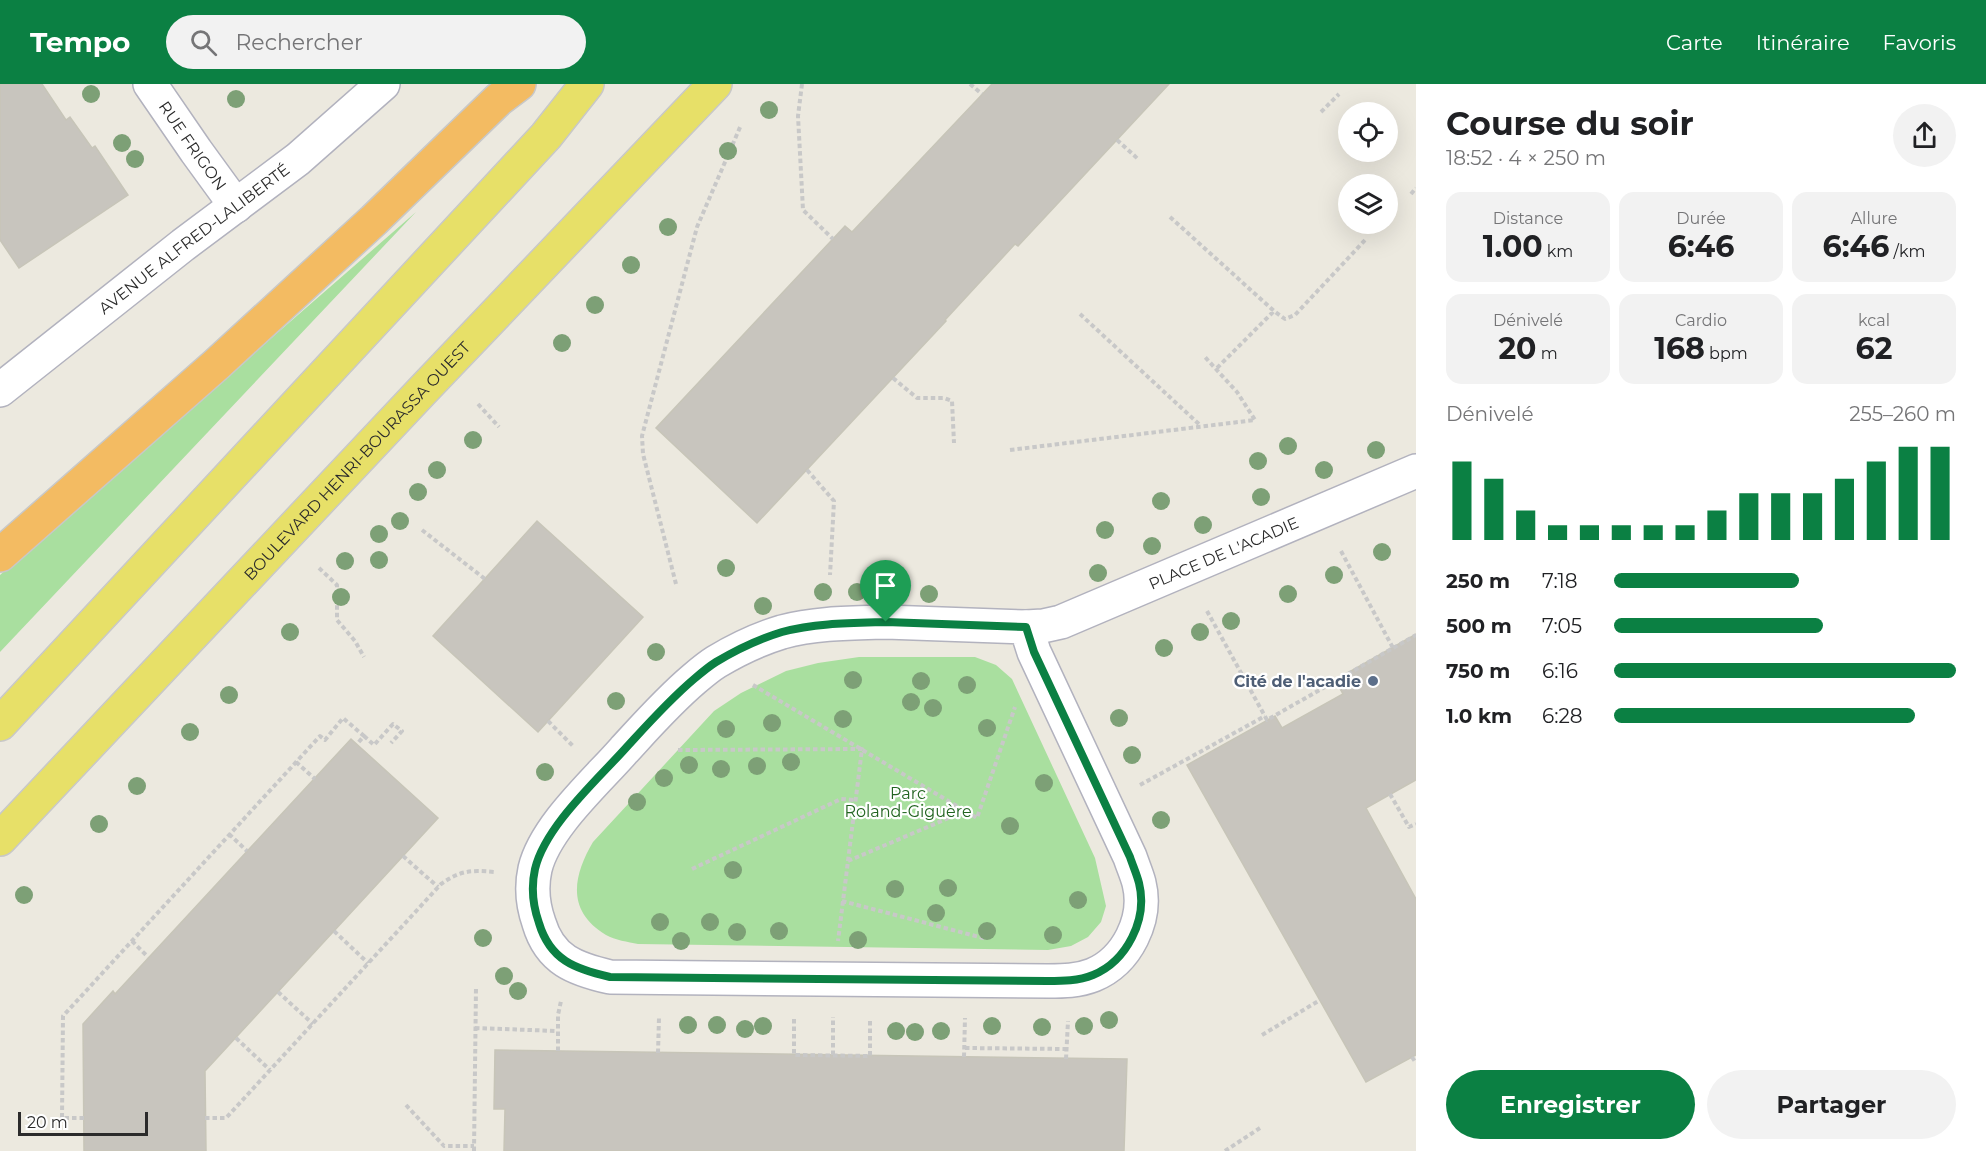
<!DOCTYPE html>
<html lang="fr">
<head>
<meta charset="utf-8">
<style>
  :root { --surface:#fff; --page:#f2f2f2; --text:#202124; --muted:#757577; --accent:#0b8043 }
  body { margin:0; font-family:Montserrat,sans-serif; background:var(--page); color:var(--text); height:100vh; display:flex; flex-direction:column; font-size:22px; white-space:nowrap }
  * { box-sizing:border-box; margin:0 }
  p { font-size:20px; color:var(--muted) }
  .icon { flex:none; width:33px; height:33px; fill:none; stroke:currentColor; stroke-width:2; stroke-linecap:round; stroke-linejoin:round }
  .map { position:relative; flex:1; overflow:hidden }
  .sheet { display:flex; flex-direction:column; background:var(--surface); width:570px }
  .sheet>* { flex:none }
  .controls { position:absolute; left:1338px; top:18px; display:grid; gap:12px }
  .controls a { display:grid; place-items:center; width:60px; height:60px; border-radius:50%; background:var(--surface); box-shadow:0 6px 24px #0002; font-size:30px }
  .scale { position:absolute; left:18px; bottom:15px; width:130px; box-sizing:border-box; padding-left:6px; border:3px solid #2b2b2b; border-top:0; font-size:16px; line-height:21px; white-space:nowrap; color:#2b2b2b; -webkit-text-stroke:4px #fff; paint-order:stroke }
  .pin { position:absolute; display:grid; place-items:center; width:51px; height:51px; color:#fff; margin:-62px -26px; border-radius:50% 50% 50% 0; rotate:-45deg; box-shadow:0 0 6px #0007 }
  .pin .icon { rotate:45deg }
  .round { display:grid; place-items:center; flex:none; width:63px; height:63px; border-radius:32px; background:var(--page) }
  .head { display:flex; align-items:center; justify-content:space-between; height:102px; padding:0 30px }
  h1 { font-size:33px; font-weight:700; line-height:45px }
  .metrics { display:grid; grid-template-columns:repeat(3,1fr); gap:9px; height:102px; padding:6px 30px }
  .metrics div { display:grid; align-content:center; border-radius:15px; background:var(--page); text-align:center }
  .metrics b { font-size:30px; font-weight:700 }
  .metrics small { font-size:16px; font-weight:400 }
  .metrics p { font-size:16px }
  .chart { height:168px; padding:12px 30px }
  .chart p { display:flex; justify-content:space-between }
  .chart svg { width:100%; height:108px; margin-top:6px; stroke:var(--accent); stroke-width:6 }
  .cta { display:flex; gap:12px; margin-top:auto; padding:12px 30px }
  .cta a { flex:1; height:69px; border-radius:36px; background:var(--accent); color:#fff; font-size:24px; font-weight:700; line-height:69px; text-align:center }
  .cta a+a { background:var(--page); color:var(--text) }
  ul { padding:0 30px; list-style:none; font-size:20px }
  li { display:grid; grid-template-columns:96px 72px 1fr; align-items:center; height:45px }
  li i { height:15px; border-radius:8px; background:var(--accent) }
  header { display:flex; align-items:center; gap:36px; box-sizing:border-box; height:84px; padding:0 30px; background:var(--accent); color:#fff }
  header strong { font-size:28px }
  nav { display:flex; gap:33px; margin-inline-start:auto; font-size:21px }
  .search { width:420px; height:54px; background:var(--page); display:flex; align-items:center; gap:15px; box-sizing:border-box; padding:0 21px; border-radius:33px; color:var(--muted); font-size:22px }
  main { display:flex; flex:1; min-height:0 }
  .map>svg:first-child { display:block }
  .green { fill:#a9df9f }
  .building { fill:#c8c5be; stroke:#c7c5b8; stroke-width:1.5 }
  .lines { fill:none; stroke-linecap:round; stroke-linejoin:round }
  .street-casing { stroke:#b2b2be; stroke-width:36 }
  .primary-casing { stroke:#c8c8c8; stroke-width:36 }
  .highway-casing { stroke:#c8c8c8; stroke-width:36 }
  .path { stroke:#c8c8c8; stroke-width:4; stroke-dasharray:4.5 3; stroke-linecap:butt }
  .street { stroke:#fff; stroke-width:33 }
  .primary { stroke:#e7e068; stroke-width:33 }
  .highway { stroke:#f3bb62; stroke-width:33 }
  .tree { fill:#7da076 }
  .route-casing { stroke:#fff; stroke-width:12 }
  .route { stroke:#0b8043; stroke-width:8 }
  .service-dot { fill:#5c6f8a; stroke:#fff; stroke-width:2 }
  .labels { text-anchor:middle; stroke-width:4.5; stroke-linejoin:round; paint-order:stroke }
  .street-label { font-size:16px; fill:#2b2b2b; stroke:#fff }
  .service-label { font-size:16px; font-weight:bold; fill:#4e5e75; stroke:#fff; text-anchor:end }
  .park-label { font-size:16px; fill:#226420; stroke:#fff }
</style>
</head>
<body>
<header>
<strong>Tempo</strong>
<div class="search"><svg class="icon" aria-label="search" viewBox="0 0 24 24"><circle cx="10" cy="10" r="6"/><path d="M15 15l6 6"/></svg>Rechercher</div>
<nav><a>Carte</a><a>Itinéraire</a><a>Favoris</a></nav>
</header>
<main>
<div class="map">
<svg width="1416" height="1067" viewBox="0 0 1416 1067">
  <rect width="100%" height="100%" fill="#ece9df"/>
  <!-- green -->
  <path class="green" d="M416,128L0,568V491Z
    M975,573L996,581L1012,595L1095,774L1106,822L1101,838L1088,853L1071,862L1048,866L638,860C628,858 615,856 606,851C566,827 573,792 593,758L714,627L741,609L786,587L818,579L859,573Z"/>
  <!-- building -->
  <path class="building" d="M0,0H42L66,36L70,33L92,64L95,62L128,111L19,184L0,156Z
    M992,0H1169L1018,162L1015,160L945,236L946,237L757,439L656,344L845,142L852,148Z
    M537,437L643,533L538,648L433,552Z
    M1416,550V696L1366,724L1416,815V971L1366,998L1187,681L1275,632L1282,644L1343,610L1335,596Z
    M351,655L438,734L205,987L206,1067H84L83,940L113,907L115,910Z
    M495,966L1127,975L1124,1067H504L505,1025H494Z"/>
  <g class="lines">
    <!-- street casing -->
    <g class="street-casing">
      <g id="street">
        <path id="s1" d="M150,0L196,67L236,122"/>
        <path id="s2" d="M0,306L183,161L298,75L383,0"/>
        <path d="M886,538L1026,543L1034,568L1130,773C1133,782 1137,791 1139,799C1148,835 1127,877 1093,891C1078,897 1063,897 1048,897L610,893C575,885 550,876 539,839C533,822 531,803 535,785C545,743 596,698 624,666C647,641 668,617 694,595C701,589 708,583 716,578C736,566 759,555 782,548C815,539 852,539 886,538Z"/>
        <path id="s3" d="M1026,543L1043,542L1061,538L1416,387"/>
      </g>
    </g>
    <!-- primary casing -->
    <g class="primary-casing">
      <g id="primary">
        <path d="M0,640L546,52L587,0"/>
        <path id="s4" d="M0,755L423,306L715,0"/>
      </g>
    </g>
    <!-- highway casing -->
    <g class="highway-casing">
      <path id="highway" d="M0,471L217,280L374,136L499,15L519,0"/>
    </g>
    <!-- path -->
    <path class="path" d="M802,0L798,32L803,126L833,155
      M970,0L982,10
      M1321,28L1339,10
      M1117,56L1138,75
      M1411,110L1416,104
      M1170,133L1274,227L1285,235L1295,231L1367,154
      M1080,230L1201,342
      M1217,284L1274,227
      M893,294L917,314H944L952,317L954,359
      M478,320L499,343
      M1010,366L1255,336L1237,308L1204,272
      M807,386L834,417L830,491
      M422,446L485,495
      M1341,467L1393,564
      M319,484L337,501V536L355,557L364,573
      M676,500L643,370L642,352L697,143L741,41
      M1207,527L1267,636L1416,551
      M753,601L977,734L1015,623
      M548,637L573,662
      M364,652L374,661L393,640L402,647L391,659
      M678,666L862,665L838,857
      M296,678L315,695
      M1140,701L1265,632
      M1390,710L1409,743L1416,740
      M229,750L247,767
      M403,772L438,803
      M848,777L965,727
      M692,785L841,715L855,716
      M842,817L987,855
      M334,847L368,879
      M132,857L148,873
      M278,908L313,940
      M794,935V971L870,972V935
      M475,944L557,947
      M1262,951L1320,916
      M236,954L270,986
      M965,964L1067,965
      M558,967V931L561,917
      M658,969L659,934
      M833,971V933
      M964,973L965,934
      M1412,973L1416,979
      M1066,975L1068,937
      M406,1021L444,1062H474
      M84,1034H62L63,932L320,652L325,656L343,634L364,652L357,660
      M205,1034H226L441,800C461,786 471,786 495,788
      M474,1067L476,903
      M1225,1067L1260,1044"/>
    <!-- street -->
    <use href="#street" class="street"/>
    <!-- primary -->
    <use href="#primary" class="primary"/>
    <!-- highway -->
    <use href="#highway" class="highway"/>
  </g>
  <!-- trees -->
  <g class="tree">
    <circle cx="91" cy="10" r="9"/>
    <circle cx="236" cy="15" r="9"/>
    <circle cx="769" cy="26" r="9"/>
    <circle cx="122" cy="59" r="9"/>
    <circle cx="728" cy="67" r="9"/>
    <circle cx="135" cy="75" r="9"/>
    <circle cx="668" cy="143" r="9"/>
    <circle cx="631" cy="181" r="9"/>
    <circle cx="595" cy="221" r="9"/>
    <circle cx="562" cy="259" r="9"/>
    <circle cx="473" cy="356" r="9"/>
    <circle cx="1288" cy="362" r="9"/>
    <circle cx="1376" cy="366" r="9"/>
    <circle cx="1258" cy="377" r="9"/>
    <circle cx="437" cy="386" r="9"/>
    <circle cx="1324" cy="386" r="9"/>
    <circle cx="418" cy="408" r="9"/>
    <circle cx="1261" cy="413" r="9"/>
    <circle cx="1161" cy="417" r="9"/>
    <circle cx="400" cy="437" r="9"/>
    <circle cx="1203" cy="441" r="9"/>
    <circle cx="1105" cy="446" r="9"/>
    <circle cx="379" cy="450" r="9"/>
    <circle cx="1152" cy="462" r="9"/>
    <circle cx="1382" cy="468" r="9"/>
    <circle cx="379" cy="476" r="9"/>
    <circle cx="345" cy="477" r="9"/>
    <circle cx="726" cy="484" r="9"/>
    <circle cx="1098" cy="489" r="9"/>
    <circle cx="1334" cy="491" r="9"/>
    <circle cx="887" cy="507" r="9"/>
    <circle cx="823" cy="508" r="9"/>
    <circle cx="857" cy="508" r="9"/>
    <circle cx="929" cy="510" r="9"/>
    <circle cx="1288" cy="510" r="9"/>
    <circle cx="341" cy="513" r="9"/>
    <circle cx="763" cy="522" r="9"/>
    <circle cx="1231" cy="537" r="9"/>
    <circle cx="290" cy="548" r="9"/>
    <circle cx="1200" cy="548" r="9"/>
    <circle cx="1164" cy="564" r="9"/>
    <circle cx="656" cy="568" r="9"/>
    <circle cx="853" cy="596" r="9"/>
    <circle cx="921" cy="597" r="9"/>
    <circle cx="967" cy="601" r="9"/>
    <circle cx="229" cy="611" r="9"/>
    <circle cx="616" cy="617" r="9"/>
    <circle cx="911" cy="618" r="9"/>
    <circle cx="933" cy="624" r="9"/>
    <circle cx="1119" cy="634" r="9"/>
    <circle cx="843" cy="635" r="9"/>
    <circle cx="772" cy="639" r="9"/>
    <circle cx="987" cy="644" r="9"/>
    <circle cx="726" cy="645" r="9"/>
    <circle cx="190" cy="648" r="9"/>
    <circle cx="1132" cy="671" r="9"/>
    <circle cx="791" cy="678" r="9"/>
    <circle cx="689" cy="681" r="9"/>
    <circle cx="757" cy="682" r="9"/>
    <circle cx="721" cy="685" r="9"/>
    <circle cx="545" cy="688" r="9"/>
    <circle cx="664" cy="694" r="9"/>
    <circle cx="1044" cy="699" r="9"/>
    <circle cx="137" cy="702" r="9"/>
    <circle cx="637" cy="718" r="9"/>
    <circle cx="1161" cy="736" r="9"/>
    <circle cx="99" cy="740" r="9"/>
    <circle cx="1010" cy="742" r="9"/>
    <circle cx="733" cy="786" r="9"/>
    <circle cx="948" cy="804" r="9"/>
    <circle cx="895" cy="805" r="9"/>
    <circle cx="24" cy="811" r="9"/>
    <circle cx="1078" cy="816" r="9"/>
    <circle cx="936" cy="829" r="9"/>
    <circle cx="660" cy="838" r="9"/>
    <circle cx="710" cy="838" r="9"/>
    <circle cx="779" cy="847" r="9"/>
    <circle cx="987" cy="847" r="9"/>
    <circle cx="737" cy="848" r="9"/>
    <circle cx="1053" cy="851" r="9"/>
    <circle cx="483" cy="854" r="9"/>
    <circle cx="858" cy="856" r="9"/>
    <circle cx="681" cy="857" r="9"/>
    <circle cx="504" cy="892" r="9"/>
    <circle cx="518" cy="907" r="9"/>
    <circle cx="1109" cy="936" r="9"/>
    <circle cx="688" cy="941" r="9"/>
    <circle cx="717" cy="941" r="9"/>
    <circle cx="763" cy="942" r="9"/>
    <circle cx="992" cy="942" r="9"/>
    <circle cx="1084" cy="942" r="9"/>
    <circle cx="1042" cy="943" r="9"/>
    <circle cx="745" cy="945" r="9"/>
    <circle cx="896" cy="947" r="9"/>
    <circle cx="941" cy="947" r="9"/>
    <circle cx="915" cy="948" r="9"/>
  </g>
  <g class="lines">
    <!-- route casing -->
    <g class="route-casing">
      <path id="route" d="M886,538L1026,543L1034,568L1130,773C1133,782 1137,791 1139,799C1148,835 1127,877 1093,891C1078,897 1063,897 1047,897L610,893C575,885 550,876 539,839C533,822 531,803 535,785C545,743 595,698 624,666C647,641 668,617 694,595C701,589 708,583 716,578C736,566 759,555 782,548C815,539 852,539 886,538Z"/>
    </g>
    <!-- route -->
    <use href="#route" class="route"/>
  </g>
  <!-- markers -->
  <circle class="service-dot" cx="1373" cy="597" r="6"/>
  <g class="labels">
    <!-- street labels -->
    <g class="street-label">
      <text dy="6" stroke="none"><textPath href="#s1" startOffset="75">RUE FRIGON</textPath></text>
      <text dy="6" stroke="none"><textPath href="#s2" startOffset="246">AVENUE ALFRED-LALIBERTÉ</textPath></text>
      <text dy="6" stroke="none"><textPath href="#s4" startOffset="520">BOULEVARD HENRI-BOURASSA OUEST</textPath></text>
      <text dy="6" stroke="none"><textPath href="#s3" startOffset="212">PLACE DE L'ACADIE</textPath></text>
    </g>
    <!-- service labels -->
    <g class="service-label">
      <text x="1361" y="603">Cité de l'acadie</text>
    </g>
    <!-- park labels -->
    <g class="park-label">
      <text x="908" y="715">Parc<tspan x="908" dy="18">Roland-Giguère</tspan></text>
    </g>
  </g>
</svg>
<div class="controls">
<a><svg class="icon" aria-label="locate" viewBox="0 0 24 24"><circle cx="12" cy="12" r="6"/><path d="M12 2v4M12 18v4M2 12h4M18 12h4"/></svg></a>
<a><svg class="icon" aria-label="layers" viewBox="0 0 24 24"><path d="M12 4l9 5-9 5-9-5zM3 14l9 5 9-5"/></svg></a>
</div>
<div class="scale">20 m</div>
<div class="pin" style="left:886px;top:538px;background:#1e9e55"><svg class="icon" aria-label="arrive" viewBox="0 0 24 24"><path d="M6 21V4h12l-3 4 3 4H6"/></svg></div>
</div>
<section class="sheet">
<div class="head"><div><h1>Course du soir</h1><p>18:52 · 4 × 250 m</p></div><a class="round"><svg class="icon" aria-label="share" viewBox="0 0 24 24"><path d="M12 15V3M7 8l5-5 5 5M5 13v7h14v-7"/></svg></a></div>
<div class="metrics">
<div><p>Distance</p><b>1.00<small> km</small></b></div>
<div><p>Durée</p><b>6:46</b></div>
<div><p>Allure</p><b>6:46<small> /km</small></b></div>
</div>
<div class="metrics">
<div><p>Dénivelé</p><b>20<small> m</small></b></div>
<div><p>Cardio</p><b>168<small> bpm</small></b></div>
<div><p>kcal</p><b>62</b></div>
</div>
<div class="chart"><p><span>Dénivelé</span>255–260 m</p>
<svg viewBox="0 0 160 44" preserveAspectRatio="none"><path d="M5 44V12M15 44V19M25 44V32M35 44V38M45 44V38M55 44V38M65 44V38M75 44V38M85 44V32M95 44V25M105 44V25M115 44V25M125 44V19M135 44V12M145 44V6M155 44V6"/></svg>
</div>
<ul>
<li><b>250 m</b>7:18<i style="width:54%"></i></li>
<li><b>500 m</b>7:05<i style="width:61%"></i></li>
<li><b>750 m</b>6:16<i style="width:100%"></i></li>
<li><b>1.0 km</b>6:28<i style="width:88%"></i></li>
</ul>
<div class="cta"><a>Enregistrer</a><a>Partager</a></div>
</section>
</main>
</body>
</html>
